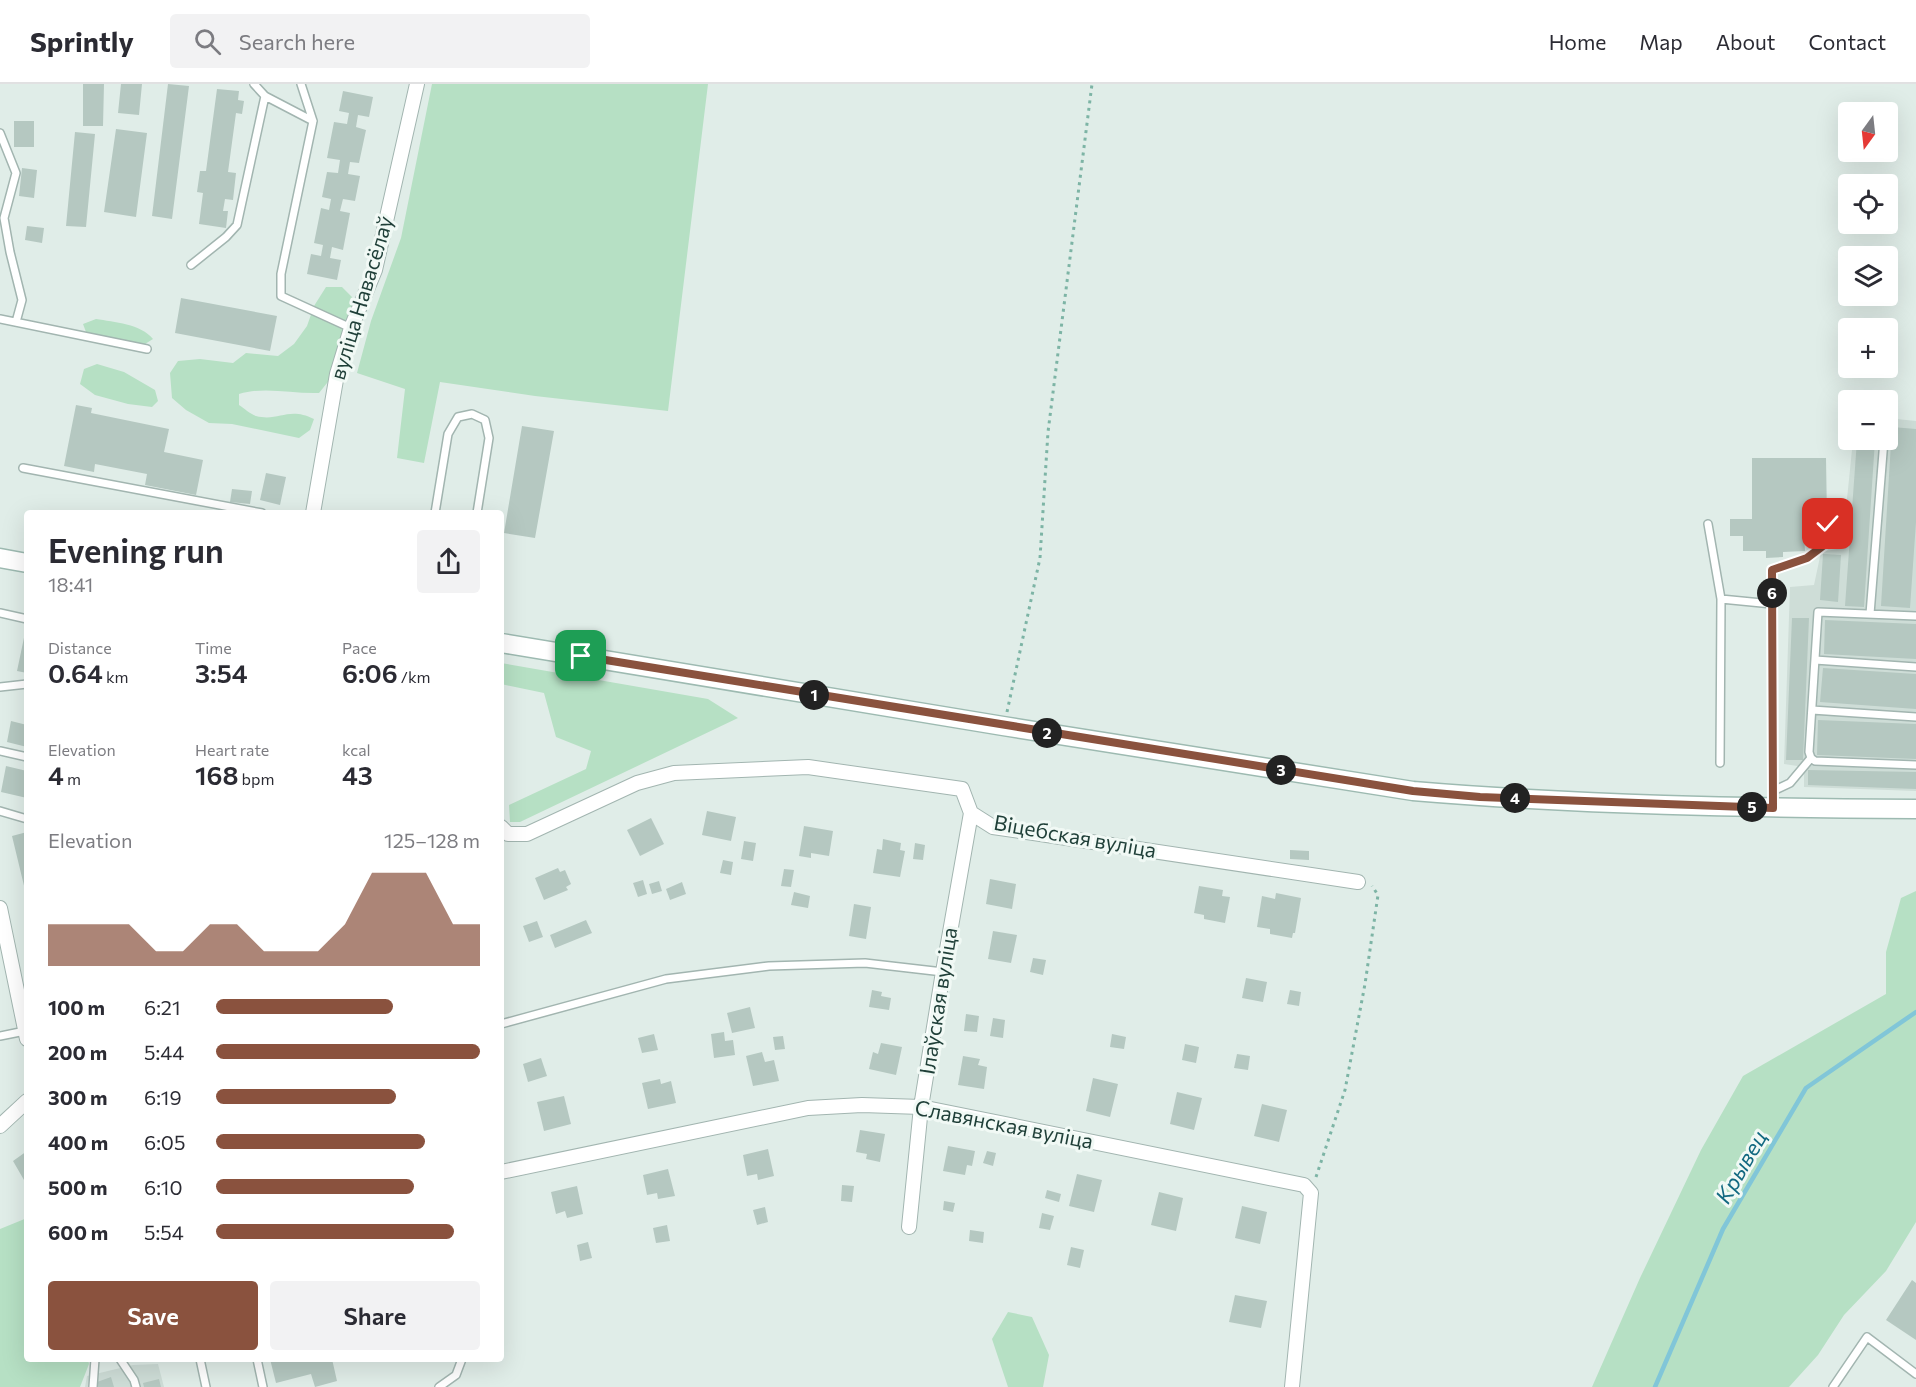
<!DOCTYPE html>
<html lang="en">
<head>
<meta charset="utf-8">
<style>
  :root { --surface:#fff; --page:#f2f2f3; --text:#2b2b33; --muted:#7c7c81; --line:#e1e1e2; --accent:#8a523e }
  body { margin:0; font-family:Commissioner,sans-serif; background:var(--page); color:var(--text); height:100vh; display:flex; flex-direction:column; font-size:22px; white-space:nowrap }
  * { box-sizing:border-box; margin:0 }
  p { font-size:20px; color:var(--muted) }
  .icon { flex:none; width:33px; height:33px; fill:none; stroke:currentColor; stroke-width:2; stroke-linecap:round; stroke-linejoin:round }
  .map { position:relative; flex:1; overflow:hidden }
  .sheet { position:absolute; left:24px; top:426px; width:480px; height:852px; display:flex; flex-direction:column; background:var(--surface); border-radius:6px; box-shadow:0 6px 24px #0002 }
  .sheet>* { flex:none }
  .needle { width:39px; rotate:195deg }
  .buttons { position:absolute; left:1838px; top:18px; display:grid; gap:12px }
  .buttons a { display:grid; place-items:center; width:60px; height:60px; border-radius:6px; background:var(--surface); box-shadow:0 6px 24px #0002; font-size:30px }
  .pin { position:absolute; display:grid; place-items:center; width:51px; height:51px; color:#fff; margin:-26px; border-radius:12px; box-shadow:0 3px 9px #0006 }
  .km { position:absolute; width:30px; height:30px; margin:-15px; border-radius:50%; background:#222; color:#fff; font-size:16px; line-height:30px; text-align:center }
  .round { display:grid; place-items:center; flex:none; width:63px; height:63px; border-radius:6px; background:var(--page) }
  .overview { display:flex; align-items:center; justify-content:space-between; height:102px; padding:0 24px }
  h1 { font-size:33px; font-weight:600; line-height:45px }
  .figures { display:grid; grid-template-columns:repeat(3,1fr); gap:9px; height:102px; padding:6px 24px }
  .figures div { display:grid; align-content:center }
  .figures b { font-size:26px; font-weight:600 }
  .figures small { font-size:16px; font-weight:400 }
  .figures p { font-size:16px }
  .chart { height:168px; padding:12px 24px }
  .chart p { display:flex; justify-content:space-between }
  .chart svg { width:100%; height:108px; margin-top:6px; fill:var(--accent); opacity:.7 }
  .cta { display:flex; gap:12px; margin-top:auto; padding:12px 24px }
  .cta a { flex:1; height:69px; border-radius:6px; background:var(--accent); color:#fff; font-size:24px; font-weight:600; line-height:69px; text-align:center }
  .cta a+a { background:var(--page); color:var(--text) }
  ul { padding:0 24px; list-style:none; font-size:20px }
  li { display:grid; grid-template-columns:96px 72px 1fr; align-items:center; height:45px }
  li i { height:15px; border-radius:8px; background:var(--accent) }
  header { display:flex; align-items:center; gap:36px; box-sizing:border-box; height:84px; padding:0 30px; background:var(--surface); border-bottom:2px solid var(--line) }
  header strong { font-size:28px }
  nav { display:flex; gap:33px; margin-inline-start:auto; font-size:21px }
  .search { width:420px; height:54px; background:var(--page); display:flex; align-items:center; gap:15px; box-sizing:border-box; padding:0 21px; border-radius:6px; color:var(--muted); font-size:22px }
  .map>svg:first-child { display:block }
  .built { fill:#ceddd7 }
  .green { fill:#b6e0c4 }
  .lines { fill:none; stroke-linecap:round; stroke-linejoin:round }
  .stream { stroke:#81c6d8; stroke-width:4.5 }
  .building { fill:#b5c8c1 }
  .service-casing { stroke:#a2b5b0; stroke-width:10 }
  .minor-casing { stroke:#a2b5b0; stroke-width:16 }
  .secondary-casing { stroke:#9dbab1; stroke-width:21 }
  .path { stroke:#7db4a5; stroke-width:3; stroke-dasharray:3 4.5; stroke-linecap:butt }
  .service { stroke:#fff; stroke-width:7 }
  .minor { stroke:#fff; stroke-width:14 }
  .secondary { stroke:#fff; stroke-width:18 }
  .route-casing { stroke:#fff; stroke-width:12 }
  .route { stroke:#8a523e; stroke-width:8 }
  .labels { text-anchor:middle; stroke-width:6; stroke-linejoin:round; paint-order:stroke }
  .street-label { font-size:21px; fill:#1f3f38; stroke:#f1f9f5 }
  .water-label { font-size:22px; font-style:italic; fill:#126981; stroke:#f1f9f5 }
</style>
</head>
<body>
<header>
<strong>Sprintly</strong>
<div class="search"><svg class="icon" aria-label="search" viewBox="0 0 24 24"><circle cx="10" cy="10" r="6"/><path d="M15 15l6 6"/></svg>Search here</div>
<nav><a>Home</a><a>Map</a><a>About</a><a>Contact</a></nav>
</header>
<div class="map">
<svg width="1916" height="1303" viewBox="0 0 1916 1303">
  <rect width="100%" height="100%" fill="#e0ede8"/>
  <!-- built -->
  <path class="built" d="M1887,334L1916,337V707L1804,703V683L1784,680L1790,503L1814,501L1821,468L1842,464L1853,356H1887Z
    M158,1280L164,1303H85L87,1292L133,1281Z"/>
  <!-- green -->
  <path class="green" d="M432,0H708L668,327L535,312L440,298L424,379L397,374L405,305L357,289L371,237L401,154Z
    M326,203H342L354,215L331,294L319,309C292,310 265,302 239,310V321C244,324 250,330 256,332C279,338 288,322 314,335L310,346L299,354L232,340L209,339L186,326L172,314L170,289L178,277L200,275L233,279L246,269L278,272L294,260L307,242L314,222Z
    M96,235C114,238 141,240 153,255L145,260L96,252L86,248L83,240Z
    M97,280L124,288L155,306L158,317L152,323L128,320L95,311L80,300L84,285Z
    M501,579L708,615L738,634L520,738H510L509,721L586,685L591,667L556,653L544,609L501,600Z
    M1916,807V1138L1886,1187L1844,1231L1818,1271L1789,1303H1592L1640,1194L1701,1066L1743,992L1886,910V868L1901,814Z
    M27,1134V1275H88L89,1280L80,1303H0V1145Z
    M1008,1228L1032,1233L1049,1271L1043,1303H1008L992,1255Z"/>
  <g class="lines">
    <!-- stream -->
    <path class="stream" d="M1655,1303L1723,1145L1806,1004L1916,928"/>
  </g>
  <!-- building -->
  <path class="building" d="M83,0H104L103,42H83Z
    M121,0H142L139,31L118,29Z
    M168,0L189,2L172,135L152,132Z
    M217,5L239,7L238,16L244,17L242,30L236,29L228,88L236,89L233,116L225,115L223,127H228L226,144L199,140L203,109L197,108L200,87H206Z
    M343,7L373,13L369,33L358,31L356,43L366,46L359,79L350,78L348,90L360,92L355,117L343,115L340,127L350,129L343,166L332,163L330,174L341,176L337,196L307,190L311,170L321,172L323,161L314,159L321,124L329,126L331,115L322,113L327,88L338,89L340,76L327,74L334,38L347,40L349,29L339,27Z
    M14,37H34V63H14Z
    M116,45L147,49L136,133L104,128Z
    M75,48L95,50L86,143L66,142Z
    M22,84L37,86L34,114L19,112Z
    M27,142L44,144L42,159L25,156Z
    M181,214L277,232L270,267L175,249Z
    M76,321L92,324L91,329L169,345L164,368L203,376L196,411L145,401L147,390L95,380L94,388L64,382Z
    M522,342L554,347L535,454L504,449Z
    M1892,343L1916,345V438L1910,524L1881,522Z
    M1857,356H1875L1864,523L1845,522Z
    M1752,374H1826L1827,434H1820V452H1804L1805,467L1783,468V473L1766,474V467H1743V452H1730V435H1752Z
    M266,389L286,393L280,421L260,416Z
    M232,405L252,407L250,420L230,418Z
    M1823,470L1841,471L1838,518L1820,516Z
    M1792,534H1809L1803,676H1786Z
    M1825,536L1916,540V575L1824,570Z
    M25,549L27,550V589L17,587Z
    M1823,584L1916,590V625L1820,618Z
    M1818,636L1916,640V675L1817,671Z
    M11,637L27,641V663L7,658Z
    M6,682L27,687V714L1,708Z
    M1808,686L1916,688V705L1808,701Z
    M707,727L736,733L731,757L702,751Z
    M651,734L664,760L640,772L627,746Z
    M804,742L833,747L829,772L811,769V774L799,772Z
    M27,748V810H26L12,752Z
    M883,755L901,759L900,766L905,767L900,793L873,789L877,765L882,766Z
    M744,757L756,759L753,777L741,775Z
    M915,759L925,761L923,776L913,775Z
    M1290,766L1309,767V776L1290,775Z
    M723,776L733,778L731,791L720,789Z
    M558,784L560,788L565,786L571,800L566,803L568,806L544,816L535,794Z
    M784,785L794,786L791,803L781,802Z
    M990,795L1016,800L1012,825L986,820Z
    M643,796L647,810L638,813L633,799Z
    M659,797L662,807L652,810L649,800Z
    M682,798L686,810L670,816L666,805Z
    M1199,802L1223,806L1222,812L1230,813L1225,839L1204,835V831L1194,829Z
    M794,808L810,812L808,824L791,821Z
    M1276,809L1301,814L1295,849H1293L1292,854L1270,850V845L1257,843L1262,812L1275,815Z
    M854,820L871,823L866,855L849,852Z
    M586,836L592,849L555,864L550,851Z
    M537,837L543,853L529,858L523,842Z
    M993,847L1017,851L1011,879L988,875Z
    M1033,874L1046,876L1043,891L1030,888Z
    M1246,894L1267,898L1263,918L1242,914Z
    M872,906L882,908L881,912L891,914L889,926L869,923Z
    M1290,906L1301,908L1299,922L1287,920Z
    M750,923L755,944L732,949L727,929Z
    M966,930L979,932L977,948L964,947Z
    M993,934L1005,936L1003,954L990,952Z
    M724,948L725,957L733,956L735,971L714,974L711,950Z
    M654,950L658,966L642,969L638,954Z
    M1112,950L1126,953L1124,965L1110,963Z
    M783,952L785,965L775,966L773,953Z
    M881,959L902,963L896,991L869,985L873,968L878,970Z
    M1185,960L1199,963L1196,979L1182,976Z
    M762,968L765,978L774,976L779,997L753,1002L746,972Z
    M1237,970L1250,972L1248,986L1234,984Z
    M963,972L980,975L978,981L987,983L984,1005L958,1001Z
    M541,974L547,992L528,998L523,980Z
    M1093,994L1118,1000L1110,1033L1086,1027Z
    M660,995L661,1000L671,997L676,1019L648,1025L642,999Z
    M1177,1008L1202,1014L1194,1046L1170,1040Z
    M564,1012L571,1040L544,1047L537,1018Z
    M1262,1020L1287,1026L1279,1058L1254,1052Z
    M860,1046L885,1050L880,1078L866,1075L867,1070L856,1068Z
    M948,1062L975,1067L972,1082L967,1081L965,1091L943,1087Z
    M768,1065L774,1092L758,1096L757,1090L747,1092L743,1071Z
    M27,1067V1094L24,1096L13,1077Z
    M987,1067L996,1069L993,1082L983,1079Z
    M668,1085L675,1112L658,1115L657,1109L647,1111L643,1091Z
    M1077,1090L1102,1096L1094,1128L1069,1122Z
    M842,1101L854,1102L852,1118L841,1117Z
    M577,1102L583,1130L567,1134L565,1127L556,1130L551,1108Z
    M1047,1106L1061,1110L1059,1118L1045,1114Z
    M1159,1108L1183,1114L1176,1147L1151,1141Z
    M944,1117L955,1119L953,1128L943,1126Z
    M1242,1122L1267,1128L1260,1160L1235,1154Z
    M765,1123L768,1138L757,1141L753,1126Z
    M1042,1129L1054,1132L1050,1146L1039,1144Z
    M667,1141L670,1157L656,1159L653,1144Z
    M970,1146L984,1148L983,1159L969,1157Z
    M588,1158L592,1174L580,1177L577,1161Z
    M1071,1163L1084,1166L1080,1184L1067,1181Z
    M1912,1196L1916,1199V1256L1886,1236Z
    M1235,1211L1267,1217L1261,1244L1229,1238Z
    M270,1275H332L337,1297L315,1303L311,1290L276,1299Z
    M111,1293L114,1303H98L97,1298Z
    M159,1295L161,1303H144L143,1299Z"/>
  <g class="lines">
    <!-- service casing -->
    <g class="service-casing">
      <path id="service" d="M254,0L265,12L313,37
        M301,0L313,37L281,190V212L351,244
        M0,49L16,89L4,134L10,168L22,216L16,238
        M191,181L226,153L237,141L265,12
        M0,235L147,265
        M23,384L262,429
        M435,429L448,350L458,333L472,330L485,336L489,354L477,429
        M1708,440L1721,515
        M0,529L27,535
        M1870,530L1884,356
        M1916,532L1818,528L1809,668L1811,674L1815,677L1916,681
        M1815,576L1916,583
        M0,603L27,600
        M1812,626L1916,633
        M0,667L27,673
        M1720,679L1721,515L1772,520
        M1773,707L1790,699L1811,674
        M1773,721L1772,486L1807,474L1828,458V440
        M0,727L27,735
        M501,940L666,895L769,882L865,879L943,888
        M0,952L25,947
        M120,1275L134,1296L136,1303
        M200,1275L206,1303
        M257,1275L263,1303
        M93,1303L95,1275
        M439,1303L456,1291L462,1275
        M1833,1303L1867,1253L1916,1290"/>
    </g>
    <!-- minor casing -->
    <g class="minor-casing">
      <path id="minor" d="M313,429L337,290L351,244L375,186L417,0
        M501,743L508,750H527L637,699L674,689L808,683L962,705L971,729L993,743L1358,798
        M0,824L27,955
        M0,1042L27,1017
        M501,1088L808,1024L862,1021L921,1023L1304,1101L1311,1109L1292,1303
        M909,1143L921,1023L943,888L971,729"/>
    </g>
    <!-- secondary casing -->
    <g class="secondary-casing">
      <path id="secondary" d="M0,474L27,479
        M501,559L1003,642L1413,707C1580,721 1748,724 1916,725"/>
    </g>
    <!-- path -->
    <path class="path" d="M1007,628L1040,474L1048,348L1092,0
      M1316,1093L1345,1006L1365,900L1378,811L1372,802"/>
    <!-- service -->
    <use href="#service" class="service"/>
    <!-- minor -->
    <use href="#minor" class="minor"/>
    <!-- secondary -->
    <use href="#secondary" class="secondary"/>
  </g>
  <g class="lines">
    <!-- route casing -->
    <g class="route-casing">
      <path id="route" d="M581,572L1413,707L1480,713L1773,724L1772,486L1807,474L1828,458V440"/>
    </g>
    <!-- route -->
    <use href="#route" class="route"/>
  </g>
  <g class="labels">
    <!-- street labels -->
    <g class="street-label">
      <text transform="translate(362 214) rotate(-73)" y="7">вуліца Навасёлаў</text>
      <text transform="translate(1075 753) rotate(10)" y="7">Віцебская вуліца</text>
      <text transform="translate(939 917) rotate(-81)" y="7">Ілаўская вуліца</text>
      <text transform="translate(1004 1041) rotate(11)" y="7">Славянская вуліца</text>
    </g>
    <!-- water labels -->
    <g class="water-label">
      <text transform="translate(1741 1083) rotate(-60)" y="8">Крывец</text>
    </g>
  </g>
</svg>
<div class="buttons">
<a><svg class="needle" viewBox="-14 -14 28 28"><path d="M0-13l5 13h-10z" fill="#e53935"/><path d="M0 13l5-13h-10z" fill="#7c7c81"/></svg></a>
<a><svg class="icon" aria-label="locate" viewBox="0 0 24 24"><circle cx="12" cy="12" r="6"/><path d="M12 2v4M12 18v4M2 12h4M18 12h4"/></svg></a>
<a><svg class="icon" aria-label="layers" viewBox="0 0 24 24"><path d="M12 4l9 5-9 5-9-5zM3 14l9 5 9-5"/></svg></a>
<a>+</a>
<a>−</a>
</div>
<div class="pin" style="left:581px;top:572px;background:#1e9e55"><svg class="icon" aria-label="arrive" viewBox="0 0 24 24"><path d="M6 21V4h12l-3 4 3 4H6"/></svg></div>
<div class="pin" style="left:1828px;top:440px;background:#d93025"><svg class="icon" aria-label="check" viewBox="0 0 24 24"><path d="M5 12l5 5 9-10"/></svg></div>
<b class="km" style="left:814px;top:611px">1</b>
<b class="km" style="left:1047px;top:649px">2</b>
<b class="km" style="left:1281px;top:686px">3</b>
<b class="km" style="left:1515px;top:714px">4</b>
<b class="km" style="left:1752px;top:723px">5</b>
<b class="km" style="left:1772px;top:509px">6</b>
<section class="sheet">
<div class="overview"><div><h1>Evening run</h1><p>18:41</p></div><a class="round"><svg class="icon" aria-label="share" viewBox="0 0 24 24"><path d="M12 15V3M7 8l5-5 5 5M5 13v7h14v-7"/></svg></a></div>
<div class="figures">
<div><p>Distance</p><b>0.64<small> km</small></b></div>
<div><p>Time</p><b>3:54</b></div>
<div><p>Pace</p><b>6:06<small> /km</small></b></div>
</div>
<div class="figures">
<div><p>Elevation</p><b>4<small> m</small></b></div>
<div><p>Heart rate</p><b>168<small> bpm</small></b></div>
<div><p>kcal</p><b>43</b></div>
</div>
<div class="chart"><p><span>Elevation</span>125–128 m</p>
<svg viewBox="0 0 160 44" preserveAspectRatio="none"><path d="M0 44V27L10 27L20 27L30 27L40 38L50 38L60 27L70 27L80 38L90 38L100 38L110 27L120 6L130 6L140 6L150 27L160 27V44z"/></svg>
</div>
<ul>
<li><b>100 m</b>6:21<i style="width:67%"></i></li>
<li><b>200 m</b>5:44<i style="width:100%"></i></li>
<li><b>300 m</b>6:19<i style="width:68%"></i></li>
<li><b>400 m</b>6:05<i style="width:79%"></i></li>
<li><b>500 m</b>6:10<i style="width:75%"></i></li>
<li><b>600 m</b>5:54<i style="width:90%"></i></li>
</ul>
<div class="cta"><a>Save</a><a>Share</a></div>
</section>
</div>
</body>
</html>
